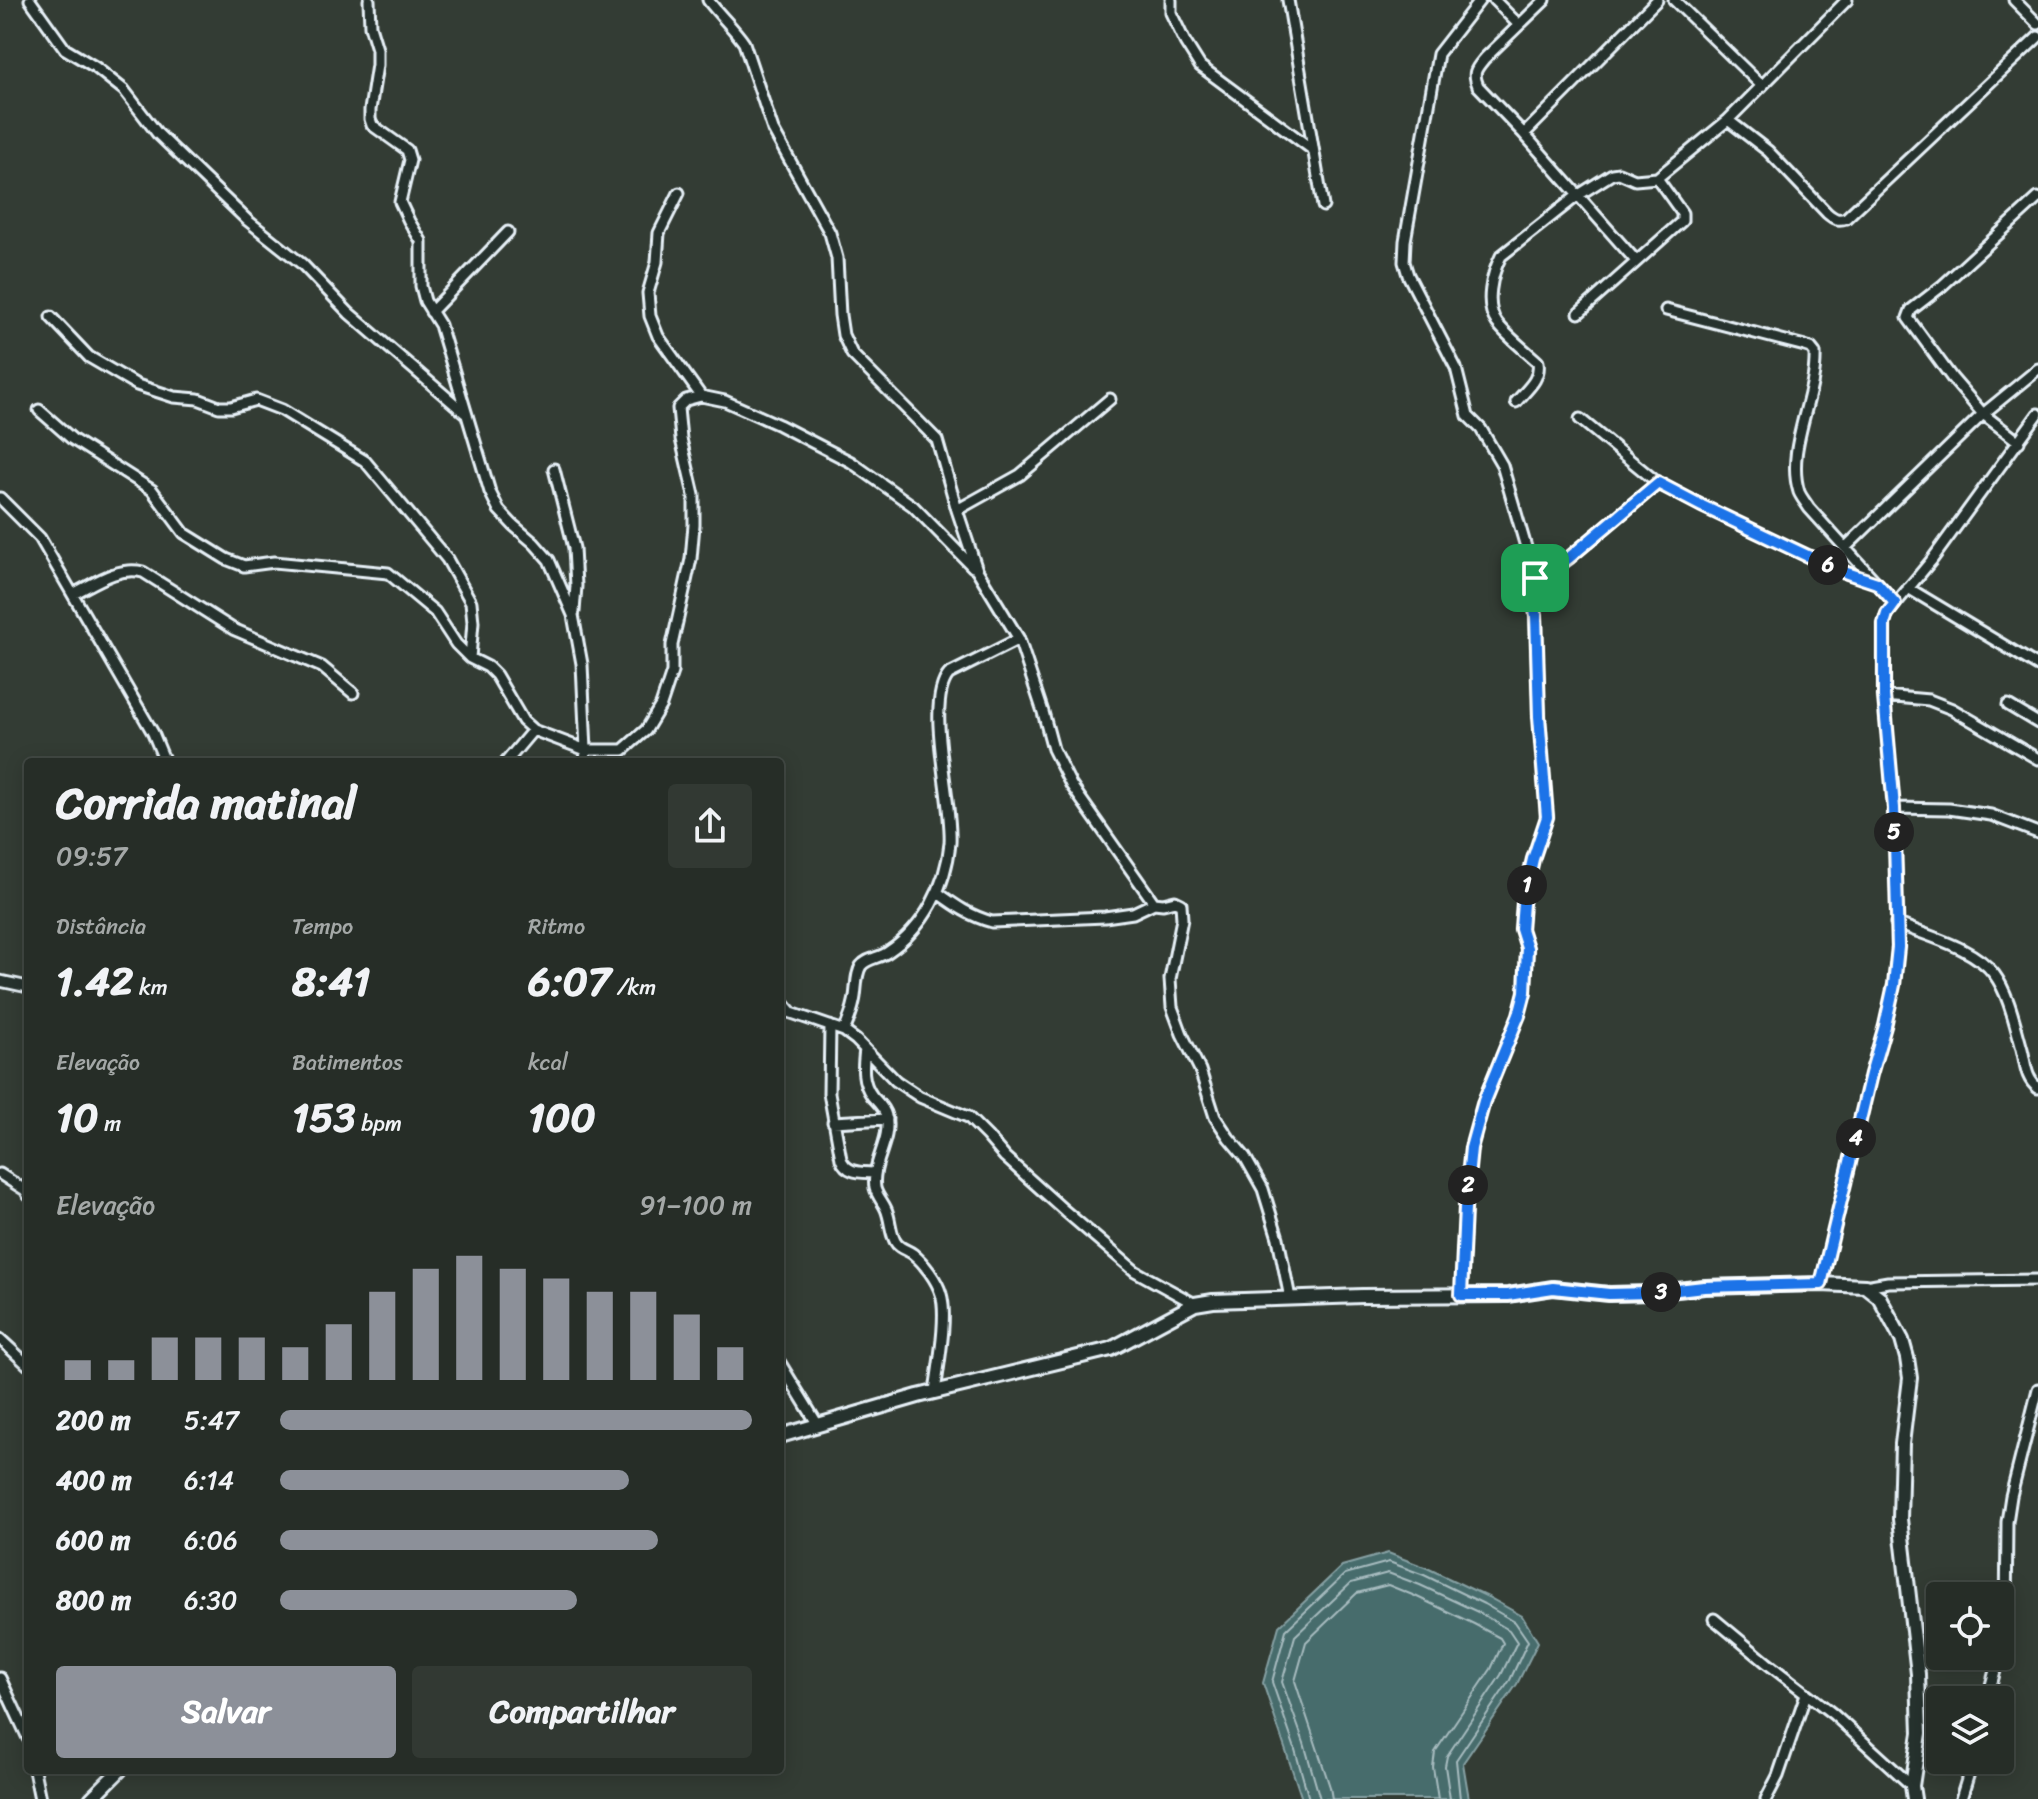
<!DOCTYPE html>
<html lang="pt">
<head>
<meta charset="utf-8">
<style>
  :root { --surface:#262d27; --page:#323933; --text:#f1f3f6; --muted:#a4a8a7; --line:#424944; --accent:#8c9099 }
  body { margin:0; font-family:Sriracha,sans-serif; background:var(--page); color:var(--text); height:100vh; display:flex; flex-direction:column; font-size:30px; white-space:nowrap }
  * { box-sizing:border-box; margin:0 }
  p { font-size:26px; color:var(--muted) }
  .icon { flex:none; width:44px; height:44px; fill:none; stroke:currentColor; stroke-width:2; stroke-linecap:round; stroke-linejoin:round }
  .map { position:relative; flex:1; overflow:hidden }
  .side { position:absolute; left:24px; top:758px; width:760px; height:1016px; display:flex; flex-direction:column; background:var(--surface); border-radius:8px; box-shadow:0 4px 20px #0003,0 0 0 2px var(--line) }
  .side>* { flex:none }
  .tools { position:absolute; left:1926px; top:1582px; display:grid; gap:16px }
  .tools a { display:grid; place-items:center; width:88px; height:88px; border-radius:8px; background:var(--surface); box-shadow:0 4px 20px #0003,0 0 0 2px var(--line); font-size:40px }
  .pin { position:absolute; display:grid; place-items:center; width:68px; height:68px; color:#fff; margin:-34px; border-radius:16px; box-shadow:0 4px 12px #0006 }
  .km { position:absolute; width:40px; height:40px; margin:-20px; border-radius:50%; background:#222; color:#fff; font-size:22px; line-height:40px; text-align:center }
  .round { display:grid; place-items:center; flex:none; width:84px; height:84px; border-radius:8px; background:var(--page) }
  .overview { display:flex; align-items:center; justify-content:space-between; height:136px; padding:0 32px }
  h1 { font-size:44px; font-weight:700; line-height:60px }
  .figures { display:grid; grid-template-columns:repeat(3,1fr); gap:12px; height:136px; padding:8px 32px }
  .figures div { display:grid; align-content:center }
  .figures b { font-size:40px; font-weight:700 }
  .figures small { font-size:22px; font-weight:400 }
  .figures p { font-size:22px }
  .chart { height:224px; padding:16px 32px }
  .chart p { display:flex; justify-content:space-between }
  .chart svg { width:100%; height:144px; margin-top:8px; stroke:var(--accent); stroke-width:6 }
  .action { display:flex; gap:16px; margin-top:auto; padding:16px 32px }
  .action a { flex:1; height:92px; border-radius:8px; background:var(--accent); color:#fff; font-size:32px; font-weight:700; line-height:92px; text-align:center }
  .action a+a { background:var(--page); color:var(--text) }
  ul { padding:0 32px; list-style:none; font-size:26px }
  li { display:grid; grid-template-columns:128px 96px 1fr; align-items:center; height:60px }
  li i { height:20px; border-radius:10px; background:var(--accent) }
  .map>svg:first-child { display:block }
  .water { fill:#476c6c; stroke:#87a1a4; stroke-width:2 }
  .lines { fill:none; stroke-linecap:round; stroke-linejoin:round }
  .shore { stroke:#a8bcc0; stroke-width:2 }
  .street-casing { stroke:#e8f1f8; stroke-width:15 }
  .secondary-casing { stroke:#e8f1f8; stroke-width:18 }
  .street { stroke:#26332d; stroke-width:9 }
  .secondary { stroke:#26332d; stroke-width:12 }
  .route-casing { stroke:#fff; stroke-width:16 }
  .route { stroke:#1a73e8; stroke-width:10 }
</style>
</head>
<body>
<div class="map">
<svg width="2038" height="1799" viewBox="0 0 2038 1799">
  <rect width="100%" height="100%" fill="#333c34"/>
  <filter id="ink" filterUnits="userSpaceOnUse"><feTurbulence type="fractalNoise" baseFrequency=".0125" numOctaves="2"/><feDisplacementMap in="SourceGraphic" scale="16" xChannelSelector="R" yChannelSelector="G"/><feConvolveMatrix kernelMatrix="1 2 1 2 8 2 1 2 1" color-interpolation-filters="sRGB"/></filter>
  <g filter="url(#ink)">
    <!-- water -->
    <path class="water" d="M1388,1553L1427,1568L1488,1597L1522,1616L1538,1642L1517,1684L1463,1763L1469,1799H1302L1263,1683L1279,1626L1342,1566Z"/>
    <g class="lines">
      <!-- shore -->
      <path class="shore" d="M1309,1799L1294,1746L1272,1682L1286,1630L1345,1574L1389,1562L1424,1575L1484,1604L1515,1622L1528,1641L1510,1680L1456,1760L1460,1799
        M1320,1799L1304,1743L1282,1682L1295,1636L1351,1583L1388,1573L1420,1585L1480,1613L1509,1630L1517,1642L1501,1675L1447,1756L1445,1766L1450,1799
        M1332,1799L1330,1787L1295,1681L1306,1642L1357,1593L1388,1585L1415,1596L1474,1624L1500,1638L1503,1643L1491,1669L1435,1752L1433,1767L1438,1799"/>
      <!-- street casing -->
      <g class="street-casing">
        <path id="street" d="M30,0L65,49L95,67L124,90L157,133L247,220L302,264L349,313L465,413
          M369,0L370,26L377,49V65L370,110V119L372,125L407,150L410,160L400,202L409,221L421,241V286L425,301L440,325L490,492L499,510L513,525L534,543L549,560L573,615L582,664L586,750L585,762
          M708,0C719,15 733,27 744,43L773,130L830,233L837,258L840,315L843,335L852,354L937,440L957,510L977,570L1019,639L1043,712L1053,749L1071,785L1154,903L1163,904L1175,901L1181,904L1182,919L1170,979L1172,1007L1182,1034L1200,1070L1215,1117L1229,1138L1245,1157L1263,1189L1278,1238L1290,1298
          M1171,0V13L1185,42L1200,66L1313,150
          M1288,0L1323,206
          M1494,0L1519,25
          M1545,0L1485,58C1476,69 1472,72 1478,86L1524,134L1636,261
          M1674,0L1762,86
          M2014,0L2038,24
          M1728,120L1768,151L1827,213C1834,219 1838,221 1846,218L2038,37
          M1524,134L1657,0
          M679,193L659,233L657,262L648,293L650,316L658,336L701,396
          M1666,310L1805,346L1811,348L1815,353C1817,397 1785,449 1799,492C1801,497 1806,503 1809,508L1895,603
          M431,312L508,232
          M1579,313L1682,221V213L1657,178
          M51,317L89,357L137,385L174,397L198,399L219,407H231L256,400L282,410L365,461L447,559L471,602L473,622L470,658
          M1516,402C1527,389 1541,379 1538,362C1525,350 1508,337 1497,323C1484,305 1492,274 1501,256L1577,196L1612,174L1619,173L1635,180L1657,178L1728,120L1847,0
          M39,410L72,439L152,490L184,533L226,559L244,566L274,562L388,573L435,612L456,644L470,658L488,667L496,675L523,721L533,730L586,750H623L646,730L661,705L672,672V645L691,559L694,525V495L681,439L678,408L686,400L701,396L725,401L779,425L851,462L913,506L973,567
          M1580,419L1658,483L1702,506L1812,558L1847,573L1874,582
          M2019,442L1983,414L1952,378L1908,318L1911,310L1942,286L2038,198
          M554,469L574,548L576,586L574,612
          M0,498L40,538L153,733L165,762
          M957,510L1020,475L1110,399
          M1845,548L1983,414L2038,369
          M1535,578L1570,557L1658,483
          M1908,588L2038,666
          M73,594C95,583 118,566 143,572L233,629L322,667L353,693
          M1884,696L1929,700L1952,709L2038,759
          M2008,705L2038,723
          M506,762L533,730
          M1894,808L1949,809L1991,815L2038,833
          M938,893C956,906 970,916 992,922L1105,917L1133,913L1154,903
          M1896,923C1926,936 1974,947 1994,974C2009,994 2015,1025 2022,1049C2026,1064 2025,1078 2038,1088
          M0,981L28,987
          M780,999L791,1012
          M780,1009L844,1031L856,1040L896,1081L920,1097L968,1117L987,1136L1005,1157L1065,1211L1135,1271L1195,1304
          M830,1026L829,1093L841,1159C847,1174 861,1172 875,1173
          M844,1031C848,1022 852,1012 854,1002C857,991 855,975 861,966C867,958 880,958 888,952C924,928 946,886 950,843C953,802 924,702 949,674L1019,639
          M865,1049C863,1066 861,1081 872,1096C877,1102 884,1107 886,1116C892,1140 871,1163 875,1188C877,1196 883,1202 886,1209C891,1220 890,1236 897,1244C901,1249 908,1250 913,1254C924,1263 937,1280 941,1294C948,1316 938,1367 935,1392
          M833,1122L887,1119
          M0,1174L25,1190L28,1195
          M1821,1284L1871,1074L1885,1026L1894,985L1898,947L1894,808L1884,696V624L1887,614L1931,561L2038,414
          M1865,1286L1888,1282L2038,1280
          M1461,1295L1465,1208L1471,1148L1484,1101L1519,1015L1525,992L1527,948L1521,929L1523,903L1533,859L1547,817L1539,716L1536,615L1531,587L1535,578L1502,465L1481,429L1468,416L1456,368L1408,275L1404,262L1405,241L1438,54L1480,0
          M0,1339L28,1365
          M780,1363L818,1425
          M1714,1619L1767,1663L1833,1714L1912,1786
          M2000,1652L2006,1621L2007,1522L2011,1496L2038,1389
          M0,1678L28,1738
          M1987,1700L1999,1656
          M34,1770L40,1799
          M1766,1799L1778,1776L1806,1694
          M1961,1799L1973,1760"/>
      </g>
      <!-- secondary casing -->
      <g class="secondary-casing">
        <path id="secondary" d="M780,1436L918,1396L1111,1349L1195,1304L1213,1301L1362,1296L1508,1295L1553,1288L1609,1294L1651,1293L1704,1287L1821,1284L1865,1286L1879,1297L1902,1340L1907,1358L1910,1378L1902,1444L1900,1519L1918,1674L1920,1733L1912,1786L1914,1799
          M91,1799L120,1770"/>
      </g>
      <!-- street -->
      <use href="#street" class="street"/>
      <!-- secondary -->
      <use href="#secondary" class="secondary"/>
    </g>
  </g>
  <g class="lines" filter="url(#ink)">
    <!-- route casing -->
    <g class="route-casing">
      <path id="route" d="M1658,483L1702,506L1812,558L1847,573L1877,583L1895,603L1887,614L1884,624V696L1894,808L1898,947L1894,985L1885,1026L1871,1074L1821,1284L1704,1287L1651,1293L1609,1294L1553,1288L1508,1295H1461L1465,1208L1471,1148L1484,1101L1519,1015L1525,992L1527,948L1521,929L1523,903L1533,859L1547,817L1539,716L1536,615L1531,587L1535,578L1540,574L1558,566L1570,557Z"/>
    </g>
    <!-- route -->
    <use href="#route" class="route"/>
  </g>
</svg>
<div class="tools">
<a><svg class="icon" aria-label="locate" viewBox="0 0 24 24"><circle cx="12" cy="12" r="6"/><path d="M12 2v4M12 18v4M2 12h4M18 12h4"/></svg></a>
<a><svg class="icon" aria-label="layers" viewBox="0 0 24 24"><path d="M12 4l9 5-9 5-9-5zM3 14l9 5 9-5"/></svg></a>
</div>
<div class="pin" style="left:1535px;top:578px;background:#1e9e55"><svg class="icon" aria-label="arrive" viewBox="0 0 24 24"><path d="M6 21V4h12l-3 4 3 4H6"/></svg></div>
<b class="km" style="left:1527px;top:885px">1</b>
<b class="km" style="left:1468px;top:1185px">2</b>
<b class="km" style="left:1661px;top:1292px">3</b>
<b class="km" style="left:1856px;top:1138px">4</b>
<b class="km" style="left:1894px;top:832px">5</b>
<b class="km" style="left:1828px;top:565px">6</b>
<section class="side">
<div class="overview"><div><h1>Corrida matinal</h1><p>09:57</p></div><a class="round"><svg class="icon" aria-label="share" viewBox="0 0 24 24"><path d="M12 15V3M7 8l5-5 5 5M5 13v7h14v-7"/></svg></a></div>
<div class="figures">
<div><p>Distância</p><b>1.42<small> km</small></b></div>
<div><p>Tempo</p><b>8:41</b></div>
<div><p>Ritmo</p><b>6:07<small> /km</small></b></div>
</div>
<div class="figures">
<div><p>Elevação</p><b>10<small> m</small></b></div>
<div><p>Batimentos</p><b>153<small> bpm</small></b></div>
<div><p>kcal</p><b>100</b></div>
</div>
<div class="chart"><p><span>Elevação</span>91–100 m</p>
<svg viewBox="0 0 160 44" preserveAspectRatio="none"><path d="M5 44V38M15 44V38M25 44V31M35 44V31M45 44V31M55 44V34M65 44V27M75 44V17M85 44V10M95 44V6M105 44V10M115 44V13M125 44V17M135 44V17M145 44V24M155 44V34"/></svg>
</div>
<ul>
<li><b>200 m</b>5:47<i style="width:100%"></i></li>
<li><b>400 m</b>6:14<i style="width:74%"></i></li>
<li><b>600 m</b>6:06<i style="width:80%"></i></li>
<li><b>800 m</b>6:30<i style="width:63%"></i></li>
</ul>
<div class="action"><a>Salvar</a><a>Compartilhar</a></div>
</section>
</div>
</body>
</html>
